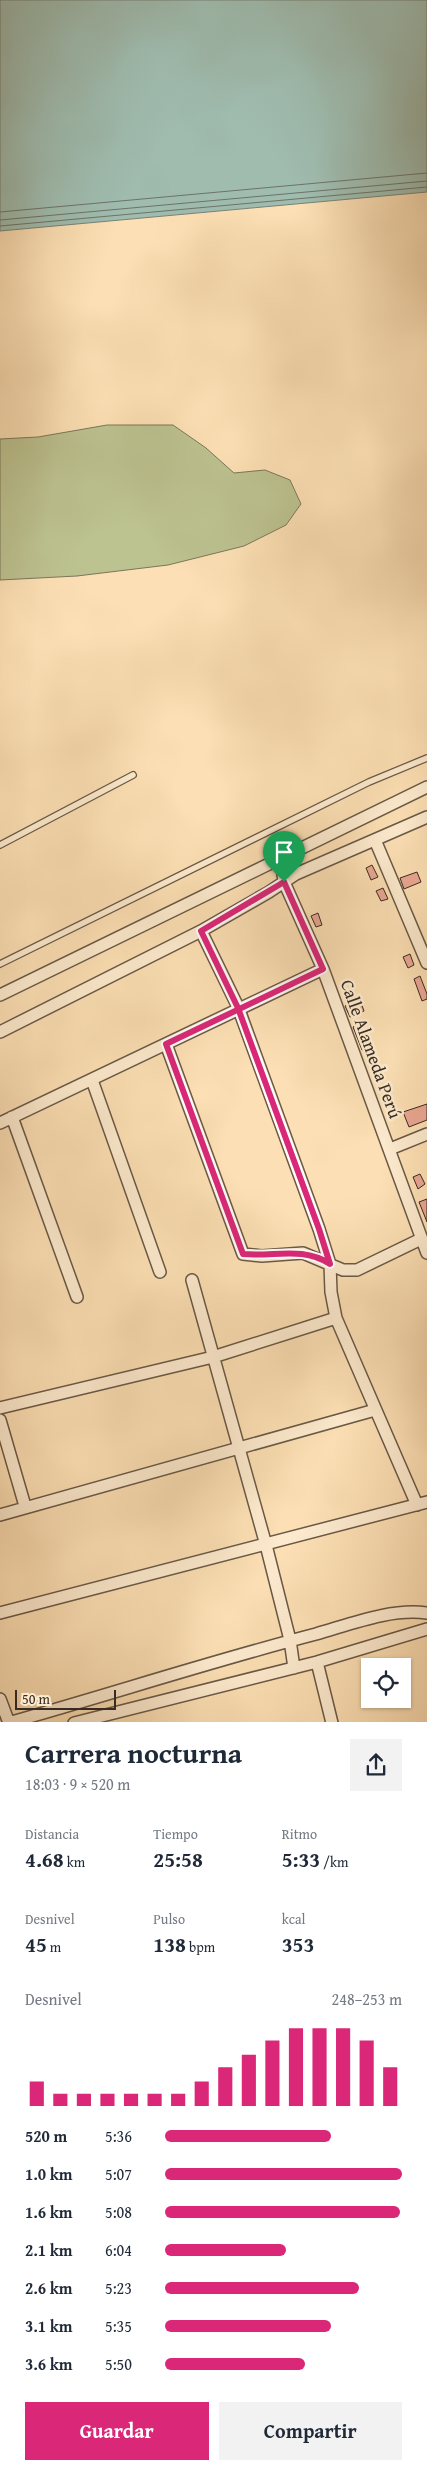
<!DOCTYPE html>
<html lang="es">
<head>
<meta charset="utf-8">
<style>
  :root { --surface:#fff; --page:#f2f2f3; --text:#1f2937; --muted:#747a83; --accent:#db2777 }
  body { margin:0; font-family:"Gentium Book Plus",serif; background:var(--page); color:var(--text); height:100vh; display:flex; flex-direction:column; font-size:19px; white-space:nowrap }
  * { box-sizing:border-box; margin:0 }
  p { font-size:16px; color:var(--muted) }
  .icon { flex:none; width:28px; height:28px; fill:none; stroke:currentColor; stroke-width:2; stroke-linecap:round; stroke-linejoin:round }
  .map { position:relative; height:1722px; overflow:hidden }
  .drawer { display:flex; flex-direction:column; background:var(--surface); flex:1 }
  .drawer>* { flex:none }
  .tools { position:absolute; left:361px; top:1658px; display:grid; gap:10px }
  .tools a { display:grid; place-items:center; width:50px; height:50px; border-radius:0px; background:var(--surface); box-shadow:0 1px 4px #0004; font-size:25px }
  .scale { position:absolute; left:15px; bottom:12px; width:101px; box-sizing:border-box; padding-left:5px; border:2px solid #382c22; border-top:0; font-size:14px; line-height:18px; white-space:nowrap; color:#382c22; -webkit-text-stroke:4px #fdeace; paint-order:stroke }
  .pin { position:absolute; display:grid; place-items:center; width:42px; height:42px; color:#fff; margin:-51px -21px; border-radius:50% 50% 50% 0; rotate:-45deg; box-shadow:0 0 5px #0007 }
  .pin .icon { rotate:45deg }
  .round { display:grid; place-items:center; flex:none; width:52px; height:52px; border-radius:0px; background:var(--page) }
  .overview { display:flex; align-items:center; justify-content:space-between; height:85px; padding:0 25px }
  h1 { font-size:28px; font-weight:800; line-height:38px }
  .stats { display:grid; grid-template-columns:repeat(3,1fr); gap:8px; height:85px; padding:5px 25px }
  .stats div { display:grid; align-content:center }
  .stats b { font-size:21px; font-weight:800 }
  .stats small { font-size:14px; font-weight:400 }
  .stats p { font-size:14px }
  .chart { height:140px; padding:10px 25px }
  .chart p { display:flex; justify-content:space-between }
  .chart svg { width:100%; height:90px; margin-top:5px; stroke:var(--accent); stroke-width:6 }
  .action { display:flex; gap:10px; margin-top:auto; padding:10px 25px }
  .action a { flex:1; height:58px; border-radius:0px; background:var(--accent); color:#fff; font-size:20px; font-weight:800; line-height:58px; text-align:center }
  .action a+a { background:var(--page); color:var(--text) }
  ul { padding:0 25px; list-style:none; font-size:16px }
  li { display:grid; grid-template-columns:80px 60px 1fr; align-items:center; height:38px }
  li i { height:12px; border-radius:6px; background:var(--accent) }
  .map>svg:first-child { display:block }
  .green { fill:#bcc290; stroke:#7a7759 }
  .water { fill:#9fbcaf; stroke:#768277 }
  .lines { fill:none; stroke-linecap:round; stroke-linejoin:round }
  .shore { stroke:#6c7468; stroke-width:1 }
  .building { fill:#eaa793; stroke:#382c22 }
  .service-casing { stroke:#695946; stroke-width:8 }
  .minor-casing { stroke:#695946; stroke-width:14 }
  .service { stroke:#fdeace; stroke-width:5.5 }
  .minor { stroke:#fdeace; stroke-width:11 }
  .route-casing { stroke:#fff; stroke-width:10 }
  .route { stroke:#db2777; stroke-width:6 }
  .labels { text-anchor:middle; stroke-width:5; stroke-linejoin:round; paint-order:stroke }
  .street-label { font-size:18px; fill:#382c22; stroke:#fdeace }
</style>
</head>
<body>
<div class="map">
<svg width="427" height="1723" viewBox="0 0 427 1723">
  <rect width="100%" height="100%" fill="#fcdfb4"/>
  <filter id="stains"><feTurbulence type="fractalNoise" baseFrequency=".004" numOctaves="4"/><feColorMatrix values="0 0 0 0 .2 0 0 0 0 .09 0 0 0 0 .02 0 0 0 .5 -.17"/></filter>
  <radialGradient id="worn" r=".72"><stop offset=".6" stop-color="#630" stop-opacity="0"/><stop offset="1" stop-color="#630" stop-opacity=".3"/></radialGradient>
  <!-- green -->
  <path class="green" d="M107,425H173L206,448L234,473L265,470L290,480L301,504L286,525L244,546L168,565L77,576L0,580V439L38,437Z"/>
  <!-- water -->
  <path class="water" d="M0,0H427V192L0,231Z"/>
  <g class="lines">
    <!-- shore -->
    <path class="shore" d="M0,212L427,173
      M0,220L427,181
      M0,226L427,187"/>
  </g>
  <!-- building -->
  <path class="building" d="M372,865L378,877L371,880L366,868Z
    M417,872L421,882L404,889L400,878Z
    M383,888L388,899L381,901L376,891Z
    M318,913L322,925L316,927L311,916Z
    M410,954L414,965L408,968L403,957Z
    M420,976L427,994V999L422,1001L414,979Z
    M360,1000L364,1011L350,1017L345,1006Z
    M359,1024L369,1048L362,1050L353,1027Z
    M427,1104V1120L409,1127L403,1112Z
    M420,1174L425,1184L418,1189L413,1177Z
    M427,1199V1222L419,1202Z"/>
  <g class="lines">
    <!-- service casing -->
    <g class="service-casing">
      <path id="service" d="M0,845L133,775
        M0,964L369,782L427,758"/>
    </g>
    <!-- minor casing -->
    <g class="minor-casing">
      <path id="minor" d="M375,840L427,963
        M281,858L284,882L323,969L427,1253
        M201,931L238,1007L319,1229L330,1264L331,1292L336,1318L417,1505
        M0,995L427,787
        M0,1032L201,931L269,892L296,874L427,817
        M166,1044L243,1254L262,1256L303,1253L343,1270H357L421,1239
        M92,1080L160,1272
        M12,1117L77,1297
        M0,1123L323,969
        M390,1149L427,1134
        M192,1280L266,1545L290,1640L294,1668
        M0,1408L213,1357L336,1318
        M0,1420L25,1506
        M0,1515L375,1410
        M0,1613L427,1502
        M317,1662L332,1723
        M0,1699L9,1723
        M8,1723C111,1694 212,1661 316,1634C351,1624 391,1608 427,1613
        M74,1723L317,1662L427,1629"/>
    </g>
    <!-- service -->
    <use href="#service" class="service"/>
    <!-- minor -->
    <use href="#minor" class="minor"/>
  </g>
  <g class="lines">
    <!-- route casing -->
    <g class="route-casing">
      <path id="route" d="M284,882L201,931L238,1008L319,1229L330,1264C302,1246 275,1257 243,1254L166,1044L323,969L284,882"/>
    </g>
    <!-- route -->
    <use href="#route" class="route"/>
  </g>
  <g class="labels">
    <!-- street labels -->
    <g class="street-label">
      <text transform="translate(371 1049) rotate(70)" y="6">Calle Alameda Perú</text>
    </g>
  </g>
  <rect width="100%" height="100%" filter="url(#stains)"/>
  <rect width="100%" height="100%" fill="url(#worn)"/>
</svg>
<div class="tools">
<a><svg class="icon" aria-label="locate" viewBox="0 0 24 24"><circle cx="12" cy="12" r="6"/><path d="M12 2v4M12 18v4M2 12h4M18 12h4"/></svg></a>
</div>
<div class="scale">50 m</div>
<div class="pin" style="left:284px;top:882px;background:#1e9e55"><svg class="icon" aria-label="arrive" viewBox="0 0 24 24"><path d="M6 21V4h12l-3 4 3 4H6"/></svg></div>
</div>
<section class="drawer">
<div class="overview"><div><h1>Carrera nocturna</h1><p>18:03 · 9 × 520 m</p></div><a class="round"><svg class="icon" aria-label="share" viewBox="0 0 24 24"><path d="M12 15V3M7 8l5-5 5 5M5 13v7h14v-7"/></svg></a></div>
<div class="stats">
<div><p>Distancia</p><b>4.68<small> km</small></b></div>
<div><p>Tiempo</p><b>25:58</b></div>
<div><p>Ritmo</p><b>5:33<small> /km</small></b></div>
</div>
<div class="stats">
<div><p>Desnivel</p><b>45<small> m</small></b></div>
<div><p>Pulso</p><b>138<small> bpm</small></b></div>
<div><p>kcal</p><b>353</b></div>
</div>
<div class="chart"><p><span>Desnivel</span>248–253 m</p>
<svg viewBox="0 0 160 44" preserveAspectRatio="none"><path d="M5 44V32M15 44V38M25 44V38M35 44V38M45 44V38M55 44V38M65 44V38M75 44V32M85 44V25M95 44V19M105 44V12M115 44V6M125 44V6M135 44V6M145 44V12M155 44V25"/></svg>
</div>
<ul>
<li><b>520 m</b>5:36<i style="width:70%"></i></li>
<li><b>1.0 km</b>5:07<i style="width:100%"></i></li>
<li><b>1.6 km</b>5:08<i style="width:99%"></i></li>
<li><b>2.1 km</b>6:04<i style="width:51%"></i></li>
<li><b>2.6 km</b>5:23<i style="width:82%"></i></li>
<li><b>3.1 km</b>5:35<i style="width:70%"></i></li>
<li><b>3.6 km</b>5:50<i style="width:59%"></i></li>
</ul>
<div class="action"><a>Guardar</a><a>Compartir</a></div>
</section>
</body>
</html>
